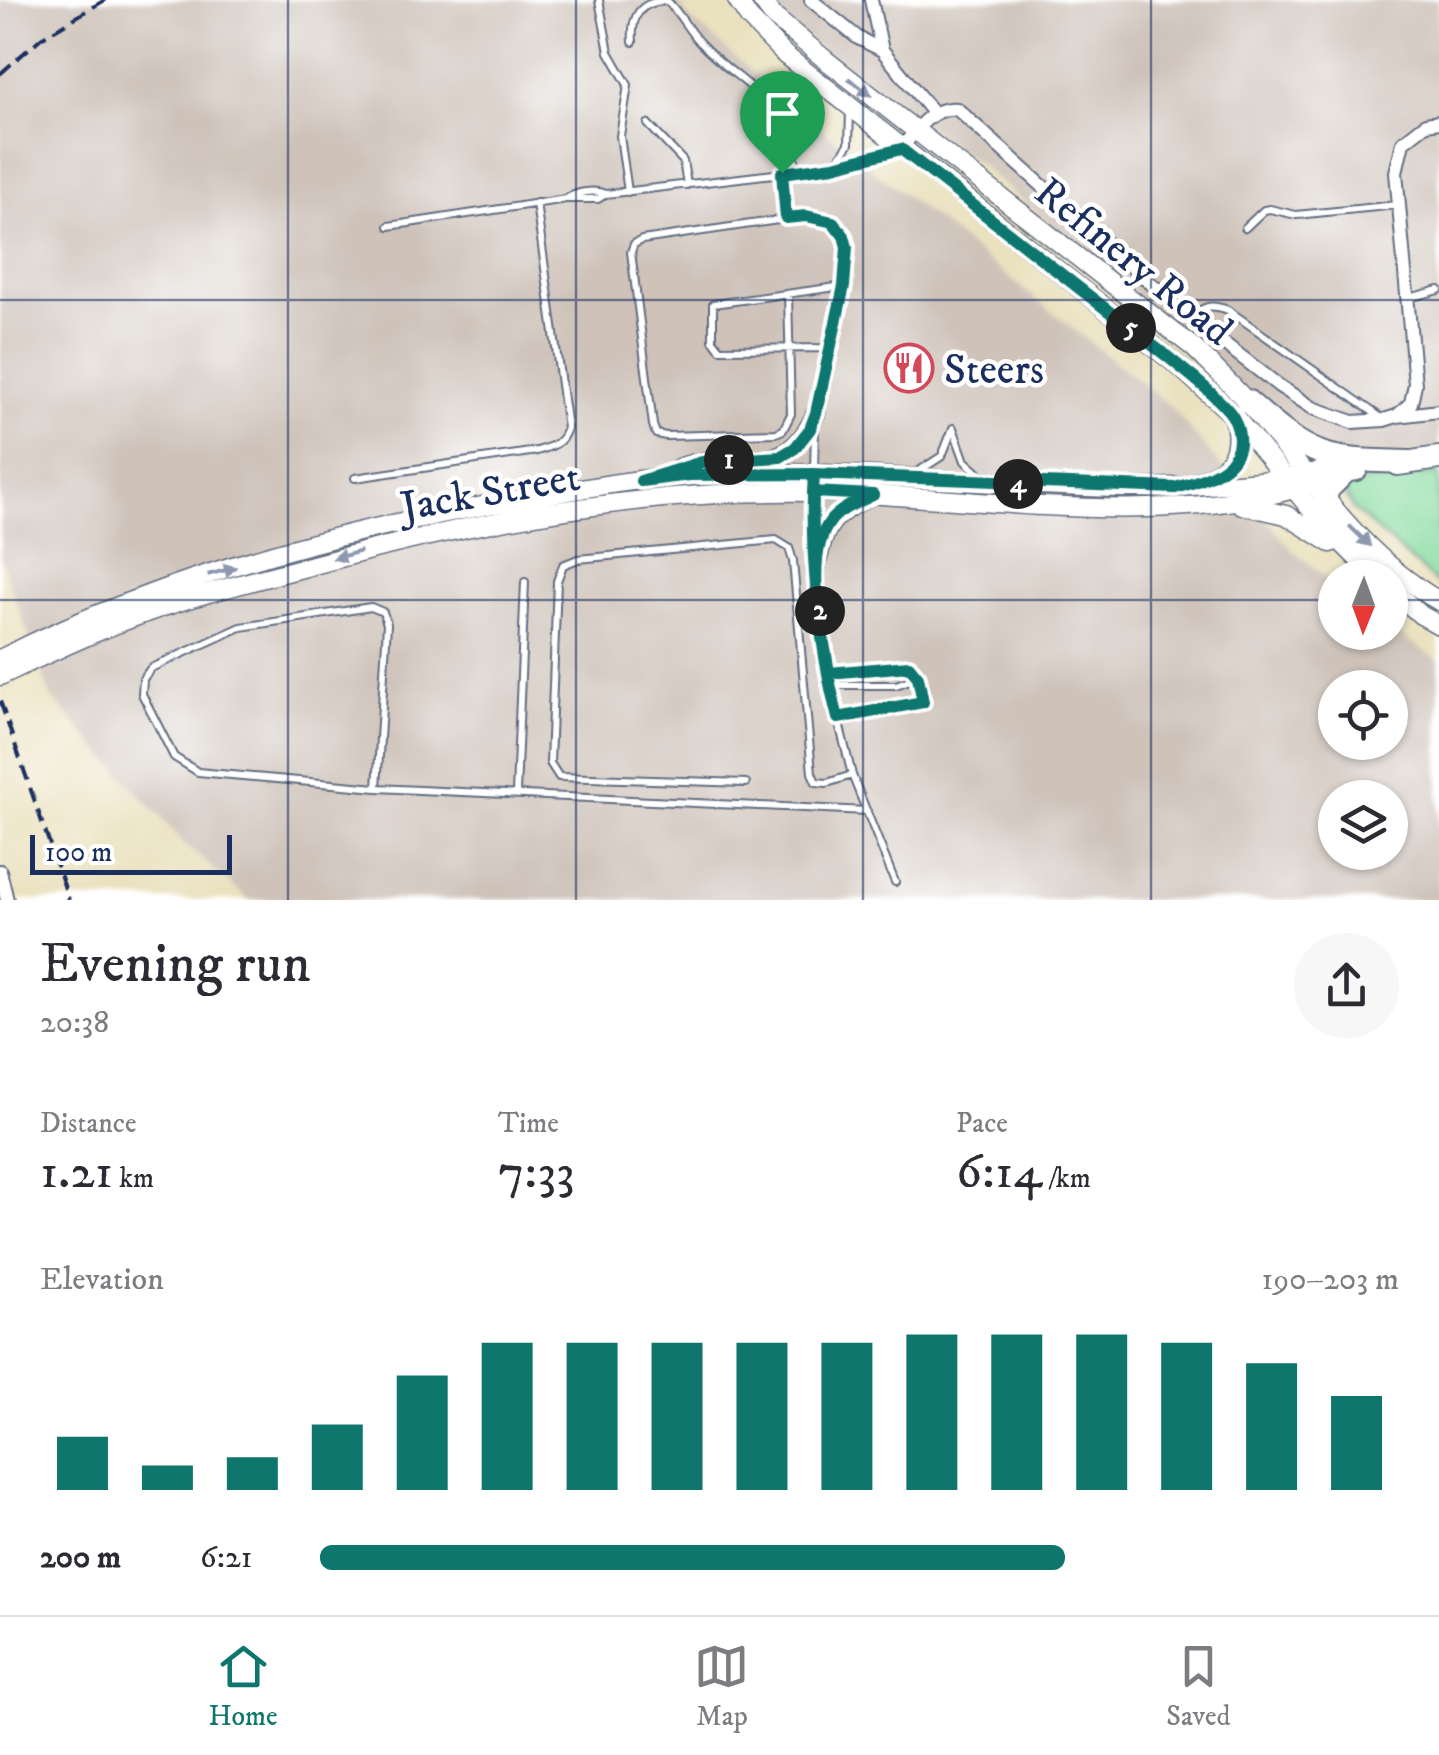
<!DOCTYPE html>
<html lang="en">
<head>
<meta charset="utf-8">
<style>
  :root { --surface:#fff; --page:#f7f7f7; --text:#2b2b33; --muted:#7c7c81; --line:#e1e1e2; --accent:#0f766e }
  body { margin:0; font-family:"IM FELL DW Pica",serif; background:var(--page); color:var(--text); height:100vh; display:flex; flex-direction:column; font-size:38px; white-space:nowrap }
  * { box-sizing:border-box; margin:0 }
  p { font-size:32px; color:var(--muted) }
  .icon { flex:none; width:55px; height:55px; fill:none; stroke:currentColor; stroke-width:2; stroke-linecap:round; stroke-linejoin:round }
  .map { position:relative; height:900px; overflow:hidden }
  .details { display:flex; flex-direction:column; background:var(--surface); flex:1 }
  .details>* { flex:none }
  .needle { width:65px; rotate:181deg }
  .fabs { position:absolute; left:1318px; top:560px; display:grid; gap:20px }
  .fabs a { display:grid; place-items:center; width:90px; height:90px; border-radius:50%; background:var(--surface); box-shadow:0 2px 8px #0004; font-size:50px }
  .scale { position:absolute; left:30px; bottom:25px; width:202px; box-sizing:border-box; padding-left:10px; border:5px solid #1b2f5e; border-top:0; font-size:28px; line-height:35px; white-space:nowrap; color:#1b2f5e; -webkit-text-stroke:8px #fff; paint-order:stroke }
  .pin { position:absolute; display:grid; place-items:center; width:85px; height:85px; color:#fff; margin:-102px -42px; border-radius:50% 50% 50% 0; rotate:-45deg; box-shadow:0 0 10px #0007 }
  .pin .icon { rotate:45deg }
  .km { position:absolute; width:50px; height:50px; margin:-25px; border-radius:50%; background:#222; color:#fff; font-size:28px; line-height:50px; text-align:center }
  .round { display:grid; place-items:center; flex:none; width:105px; height:105px; border-radius:52px; background:var(--page) }
  .overview { display:flex; align-items:center; justify-content:space-between; height:170px; padding:0 40px }
  h1 { font-size:55px; font-weight:600; line-height:75px }
  .stats { display:grid; grid-template-columns:repeat(3,1fr); gap:15px; height:170px; padding:10px 40px }
  .stats div { display:grid; align-content:center }
  .stats b { font-size:50px; font-weight:600 }
  .stats small { font-size:28px; font-weight:400 }
  .stats p { font-size:28px }
  .chart { height:280px; padding:20px 40px }
  .chart p { display:flex; justify-content:space-between }
  .chart svg { width:100%; height:180px; margin-top:10px; stroke:var(--accent); stroke-width:6 }
  ul { padding:0 40px; list-style:none; font-size:32px }
  li { display:grid; grid-template-columns:160px 120px 1fr; align-items:center; height:75px }
  li i { height:25px; border-radius:12px; background:var(--accent) }
  .menu { display:flex; justify-content:space-around; align-items:center; height:140px; border-top:2px solid var(--line); background:var(--surface); font-size:28px; color:var(--muted) }
  .menu a { display:grid; justify-items:center; gap:5px }
  .menu .on { color:var(--accent) }
  .map>svg:first-child { display:block }
  .industrial { fill:#cec2b9; fill-rule:evenodd }
  .green { fill:#84da9d; stroke:#50847e; stroke-width:2.5 }
  .lines { fill:none; stroke-linecap:round; stroke-linejoin:round }
  .service-casing { stroke:#636d80; stroke-width:10 }
  .minor-casing { stroke:#636d80; stroke-width:16 }
  .secondary-casing { stroke:#636d80; stroke-width:21 }
  .motorway-casing { stroke:#636d80; stroke-width:26 }
  .service { stroke:#fff; stroke-width:6 }
  .minor { stroke:#fff; stroke-width:12 }
  .secondary { stroke:#fff; stroke-width:18 }
  .motorway { stroke:#fff; stroke-width:22 }
  .rail { stroke:#1b2f5e; stroke-width:4; stroke-dasharray:15 8; stroke-linecap:butt }
  .oneway { fill:#8d97ae }
  .route-casing { stroke:#fff; stroke-width:20 }
  .route { stroke:#0f766e; stroke-width:12 }
  .grid { fill:none; stroke:#1b2f5e; stroke-width:2.5; stroke-opacity:0.55 }
  .labels { text-anchor:middle; stroke-width:9; stroke-linejoin:round; paint-order:stroke }
  .street-label { font-size:42px; fill:#1b2f5e; stroke:#fff }
  .poi-label { font-size:42px; fill:#1b2f5e; stroke:#fff; text-anchor:start }
</style>
</head>
<body>
<div class="map">
<svg width="1439" height="900" viewBox="0 0 1439 900">
  <rect width="100%" height="100%" fill="#fff"/>
  <filter id="ink" filterUnits="userSpaceOnUse"><feTurbulence type="fractalNoise" baseFrequency=".01" numOctaves="2"/><feDisplacementMap in="SourceGraphic" scale="20" xChannelSelector="R" yChannelSelector="G"/><feConvolveMatrix kernelMatrix="1 2 1 2 8 2 1 2 1" color-interpolation-filters="sRGB"/></filter>
  <filter id="wash" filterUnits="userSpaceOnUse"><feTurbulence type="fractalNoise" baseFrequency=".0048" numOctaves="4" result="noise"/><feDisplacementMap in="SourceGraphic" scale="40" xChannelSelector="R" yChannelSelector="G"/><feGaussianBlur stdDeviation="2.25" result="paint"/><feColorMatrix in="noise" values="0 0 0 0 0 0 0 0 0 0 0 0 0 0 0 0 0 1.4 0 .05"/><feComposite in="paint" operator="in"/></filter>
  <g filter="url(#wash)">
    <rect width="100%" height="100%" fill="#eae1be"/>
    <!-- industrial -->
    <path class="industrial" d="M0,0H678L688,17L780,96L1169,405L1292,550L1335,585V632H1390V629L1439,660V900H249L185,844L51,697L0,557ZM1335,688H1390V742H1335ZM1335,798H1390V852H1335Z
      M771,0H1439V587L1314,471L1222,367L975,161L786,24Z"/>
    <!-- green -->
    <path class="green" d="M1439,473V585L1352,508L1341,483Z"/>
  </g>
  <g filter="url(#ink)">
    <g class="lines">
      <!-- service casing -->
      <g class="service-casing">
        <path id="service" d="M599,0L609,52L628,85L620,136L628,192
          M633,42C631,17 639,1 667,1C680,13 688,31 701,44C747,91 787,97 797,171
          M648,124L683,161L687,185
          M835,164L849,144L850,111
          M567,199H598L606,194L782,173
          M785,218L782,173L834,165L900,149
          M389,226L566,199C577,192 594,189 606,194
          M1245,228L1264,210L1270,209L1296,215L1397,205
          M788,294L791,414L783,430L776,433L666,436L656,434L653,425L631,252L634,244L642,240L806,216C841,222 845,229 848,265L817,408
          M1409,298L1439,290
          M1191,318C1204,305 1211,304 1228,310L1383,419
          M830,348L720,349L713,340V304L844,286
          M814,473L815,426
          M916,473L942,456L953,428L965,461L984,478
          M355,478L537,451C553,446 562,444 567,428L536,203
          M813,496L815,543
          M816,571L834,703L852,775L895,882
          M829,673L909,666L918,677L923,702L837,718
          M831,685H896L918,677
          M746,783L559,777L550,763L557,581L563,565L578,559L776,540L789,548L793,561L812,773L816,782L827,783L852,775
          M377,788L387,624L383,612L371,607L241,627L151,668L143,679L142,694L174,757L198,772L377,788L867,811
          M516,793L525,582"/>
      </g>
      <!-- minor casing -->
      <g class="minor-casing">
        <path id="minor" d="M811,0L858,38L882,50L933,113
          M871,0L882,50
          M901,149C916,130 931,106 957,109L1177,307L1279,386L1313,408L1353,422L1384,420L1397,416L1411,403L1415,384L1396,172L1403,142L1426,124L1439,122
          M1397,416L1439,411
          M0,871L7,900"/>
      </g>
      <!-- secondary casing -->
      <g class="secondary-casing">
        <path id="secondary" d="M737,0L749,18L785,55L1181,368L1234,416L1323,524L1377,578
          M761,0L774,17L827,61L1194,348C1212,366 1231,384 1248,403C1306,471 1359,555 1439,601
          M679,468C738,447 785,486 816,413
          M1199,481C1232,470 1242,450 1234,417
          M1242,505L1286,515L1331,543
          M816,567C825,526 829,516 868,497
          M1390,588L1421,615L1439,625
          M0,659C163,576 354,526 535,497C586,488 640,478 692,475C836,467 980,486 1124,488C1185,488 1245,483 1305,476
          M0,676C43,656 87,634 132,618C193,595 257,580 321,563C481,519 647,489 814,492C972,495 1160,532 1311,484"/>
      </g>
      <!-- motorway casing -->
      <g class="motorway-casing">
        <path id="motorway" d="M1247,401C1314,460 1323,460 1411,462
          M1398,464L1439,458
          M1305,476L1356,469
          M1323,524L1327,490L1347,470"/>
      </g>
      <!-- service -->
      <use href="#service" class="service"/>
      <!-- minor -->
      <use href="#minor" class="minor"/>
      <!-- secondary -->
      <use href="#secondary" class="secondary"/>
      <!-- motorway -->
      <use href="#motorway" class="motorway"/>
      <!-- rail -->
      <path class="rail" d="M0,74L41,38L105,0
        M0,701L69,900"/>
    </g>
    <!-- one-way arrows -->
    <defs><path id="oneway-solid" d="M-6-.8H1V-3.2L6.5 0L1 3.2V.8H-6Z" transform="scale(2.5)"/></defs>
    <g class="oneway">
      <use href="#oneway-solid" transform="translate(860 87) rotate(37)"/>
      <use href="#oneway-solid" transform="translate(1360 536) rotate(44)"/>
      <use href="#oneway-solid" transform="translate(347 555) rotate(165)"/>
      <use href="#oneway-solid" transform="translate(222 571) rotate(-15)"/>
    </g>
  </g>
  <g class="lines" filter="url(#ink)">
    <!-- route casing -->
    <g class="route-casing">
      <path id="route" d="M782,173L786,218L806,216L833,222L844,236L847,247L844,286L816,413L810,429L795,448L780,457L702,462L641,481L690,475L814,474C809,547 819,646 838,718L923,702L918,677L909,666L829,673C823,631 802,554 832,519C843,507 859,502 873,495L813,492L814,474L1175,488C1207,479 1255,465 1234,419C1226,401 1162,352 1143,338C1063,275 982,212 901,149L834,166L782,173"/>
    </g>
    <!-- route -->
    <use href="#route" class="route"/>
  </g>
  <!-- grid -->
  <path class="grid" d="M288,0V900M576,0V900M863,0V900M1151,0V900M0,300H1439M0,600H1335M1390,600H1439"/>
  <!-- icons -->
  <defs>
    <g id="restaurant-ring" transform="scale(2.5)"><circle r="9.5" fill="#fff" stroke="#d1495b" stroke-width="1.5"/><path d="M-5-6h1v4h1v-4h1v4h1v-4h1v5L-1.5 .5V6h-2V.5L-5-1ZM5-6V6H3V1.5H1.5Q1.5-4 5-6Z" fill="#d1495b"/></g>
  </defs>
  <g fill-rule="evenodd">
    <use href="#restaurant-ring" x="909" y="368"/>
  </g>
  <g class="labels">
    <!-- street labels -->
    <g class="street-label">
      <text transform="translate(1135 260) rotate(39)" y="15">Refinery Road</text>
      <text transform="translate(490 490) rotate(-10)" y="15">Jack Street</text>
    </g>
    <!-- poi labels -->
    <g class="poi-label">
      <text x="944" y="383">Steers</text>
    </g>
  </g>
</svg>
<div class="fabs">
<a><svg class="needle" viewBox="-14 -14 28 28"><path d="M0-13l5 13h-10z" fill="#e53935"/><path d="M0 13l5-13h-10z" fill="#7c7c81"/></svg></a>
<a><svg class="icon" aria-label="locate" viewBox="0 0 24 24"><circle cx="12" cy="12" r="6"/><path d="M12 2v4M12 18v4M2 12h4M18 12h4"/></svg></a>
<a><svg class="icon" aria-label="layers" viewBox="0 0 24 24"><path d="M12 4l9 5-9 5-9-5zM3 14l9 5 9-5"/></svg></a>
</div>
<div class="scale">100 m</div>
<div class="pin" style="left:782px;top:173px;background:#1e9e55"><svg class="icon" aria-label="arrive" viewBox="0 0 24 24"><path d="M6 21V4h12l-3 4 3 4H6"/></svg></div>
<b class="km" style="left:729px;top:460px">1</b>
<b class="km" style="left:820px;top:611px">2</b>
<b class="km" style="left:1018px;top:484px">4</b>
<b class="km" style="left:1131px;top:328px">5</b>
</div>
<section class="details">
<div class="overview"><div><h1>Evening run</h1><p>20:38</p></div><a class="round"><svg class="icon" aria-label="share" viewBox="0 0 24 24"><path d="M12 15V3M7 8l5-5 5 5M5 13v7h14v-7"/></svg></a></div>
<div class="stats">
<div><p>Distance</p><b>1.21<small> km</small></b></div>
<div><p>Time</p><b>7:33</b></div>
<div><p>Pace</p><b>6:14<small> /km</small></b></div>
</div>
<div class="chart"><p><span>Elevation</span>190–203 m</p>
<svg viewBox="0 0 160 44" preserveAspectRatio="none"><path d="M5 44V31M15 44V38M25 44V36M35 44V28M45 44V16M55 44V8M65 44V8M75 44V8M85 44V8M95 44V8M105 44V6M115 44V6M125 44V6M135 44V8M145 44V13M155 44V21"/></svg>
</div>
<ul>
<li><b>200 m</b>6:21<i style="width:69%"></i></li>
</ul>
</section>
<nav class="menu">
<a class="on"><svg class="icon" aria-label="home" viewBox="0 0 24 24"><path d="M3 11l9-7 9 7M6 9v11h12V9"/></svg>Home</a>
<a><svg class="icon" aria-label="map" viewBox="0 0 24 24"><path d="M3 6l6-2 6 2 6-2v14l-6 2-6-2-6 2zM9 4v14M15 6v14"/></svg>Map</a>
<a><svg class="icon" aria-label="saved" viewBox="0 0 24 24"><path d="M7 4h10v16l-5-4-5 4z"/></svg>Saved</a>
</nav>
</body>
</html>
